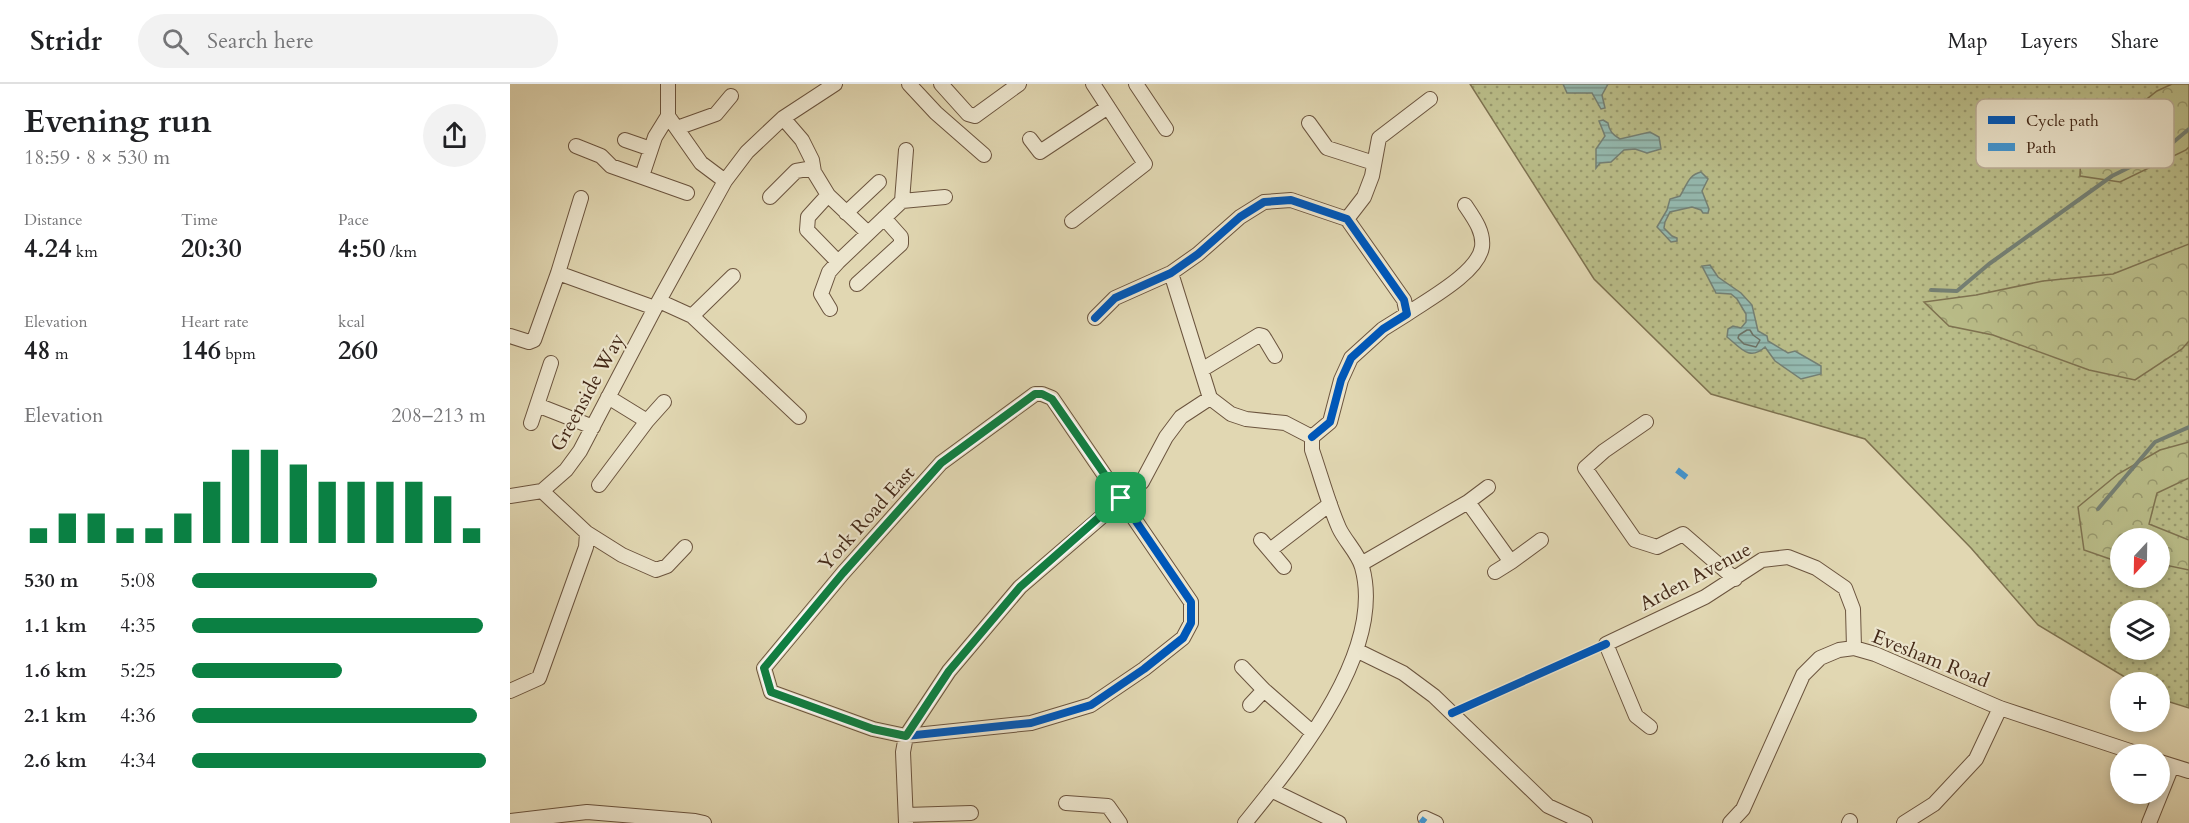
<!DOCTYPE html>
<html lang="en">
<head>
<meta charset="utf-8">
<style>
  :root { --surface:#fff; --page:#f2f2f2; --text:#202124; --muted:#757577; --line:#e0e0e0; --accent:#0b8043 }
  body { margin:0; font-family:Cardo,serif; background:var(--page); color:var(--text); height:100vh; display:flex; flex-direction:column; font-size:22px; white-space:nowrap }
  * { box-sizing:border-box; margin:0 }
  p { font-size:20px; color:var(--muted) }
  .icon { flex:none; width:33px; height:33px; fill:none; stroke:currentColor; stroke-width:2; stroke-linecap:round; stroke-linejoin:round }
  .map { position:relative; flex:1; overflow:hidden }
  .panel { display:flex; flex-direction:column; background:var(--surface); width:510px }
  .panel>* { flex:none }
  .needle { width:39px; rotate:202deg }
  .fabs { position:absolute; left:1600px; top:444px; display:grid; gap:12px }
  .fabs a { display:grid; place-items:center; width:60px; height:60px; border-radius:50%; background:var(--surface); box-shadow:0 3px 9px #0003; font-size:30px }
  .pin { position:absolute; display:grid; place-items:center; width:51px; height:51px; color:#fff; margin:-26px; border-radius:12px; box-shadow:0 3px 9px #0006 }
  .round { display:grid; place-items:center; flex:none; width:63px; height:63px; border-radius:32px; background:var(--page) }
  .summary { display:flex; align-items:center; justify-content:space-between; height:102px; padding:0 24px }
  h1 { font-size:33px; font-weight:600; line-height:45px }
  .metrics { display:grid; grid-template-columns:repeat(3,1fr); gap:9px; height:102px; padding:6px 24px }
  .metrics div { display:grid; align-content:center }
  .metrics b { font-size:26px; font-weight:600 }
  .metrics small { font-size:16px; font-weight:400 }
  .metrics p { font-size:16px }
  .chart { height:168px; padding:12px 24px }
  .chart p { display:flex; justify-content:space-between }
  .chart svg { width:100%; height:108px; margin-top:6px; stroke:var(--accent); stroke-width:6 }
  ul { padding:0 24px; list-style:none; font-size:20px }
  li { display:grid; grid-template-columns:96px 72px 1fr; align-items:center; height:45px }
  li i { height:15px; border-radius:8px; background:var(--accent) }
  header { display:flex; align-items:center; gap:36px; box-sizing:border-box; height:84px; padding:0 30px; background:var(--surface); border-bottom:2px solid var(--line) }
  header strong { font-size:28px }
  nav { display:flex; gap:33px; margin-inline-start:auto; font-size:21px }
  .search { width:420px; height:54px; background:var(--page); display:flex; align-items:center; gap:15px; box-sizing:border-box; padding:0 21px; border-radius:33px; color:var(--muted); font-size:22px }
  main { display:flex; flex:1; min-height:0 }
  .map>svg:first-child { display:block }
  .grass { fill:url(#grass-dots); stroke:#7e7250; stroke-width:1.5; fill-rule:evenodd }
  .forest { fill:url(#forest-crowns); stroke:#7e7250; stroke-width:1.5 }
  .water { fill:url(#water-rules); stroke:#747f73; stroke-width:1.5 }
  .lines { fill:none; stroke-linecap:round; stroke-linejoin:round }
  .shore { stroke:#6c7164; stroke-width:1.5 }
  .stream { stroke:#747f73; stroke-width:4 }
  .minor-casing { stroke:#6b543e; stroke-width:16 }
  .minor { stroke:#ece5cd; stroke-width:14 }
  .quiet { stroke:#4096d4; stroke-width:6; stroke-dasharray:12 6; stroke-linecap:butt }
  .cycleway-casing { stroke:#ece5cd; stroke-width:11 }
  .cycleway { stroke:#0057b8; stroke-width:8 }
  .route-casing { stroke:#fff; stroke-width:12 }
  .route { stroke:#0b8043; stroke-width:8 }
  .labels { text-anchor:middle; stroke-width:4.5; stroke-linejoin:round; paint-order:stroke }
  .street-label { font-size:20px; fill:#442918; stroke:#ece5cd }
  .key { fill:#ece5cd; stroke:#baad97; stroke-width:1.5 }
  .key-label { font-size:16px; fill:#442918 }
</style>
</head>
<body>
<header>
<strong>Stridr</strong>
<div class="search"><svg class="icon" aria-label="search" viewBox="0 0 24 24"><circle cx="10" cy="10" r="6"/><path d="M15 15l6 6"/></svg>Search here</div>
<nav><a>Map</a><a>Layers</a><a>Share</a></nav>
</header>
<main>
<section class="panel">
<div class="summary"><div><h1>Evening run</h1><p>18:59 · 8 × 530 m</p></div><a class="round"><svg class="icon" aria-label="share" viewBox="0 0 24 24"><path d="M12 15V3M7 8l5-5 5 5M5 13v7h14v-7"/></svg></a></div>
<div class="metrics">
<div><p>Distance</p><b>4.24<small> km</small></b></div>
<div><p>Time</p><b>20:30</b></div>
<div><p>Pace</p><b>4:50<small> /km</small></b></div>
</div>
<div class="metrics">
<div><p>Elevation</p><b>48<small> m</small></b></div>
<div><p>Heart rate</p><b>146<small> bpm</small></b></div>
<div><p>kcal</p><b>260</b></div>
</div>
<div class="chart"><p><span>Elevation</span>208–213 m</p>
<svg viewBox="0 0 160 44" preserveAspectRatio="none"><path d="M5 44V38M15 44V32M25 44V32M35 44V38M45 44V38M55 44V32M65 44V19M75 44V6M85 44V6M95 44V12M105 44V19M115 44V19M125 44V19M135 44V19M145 44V25M155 44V38"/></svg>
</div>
<ul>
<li><b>530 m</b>5:08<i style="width:63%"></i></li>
<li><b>1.1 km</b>4:35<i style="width:99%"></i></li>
<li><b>1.6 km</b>5:25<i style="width:51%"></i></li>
<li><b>2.1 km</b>4:36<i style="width:97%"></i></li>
<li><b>2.6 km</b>4:34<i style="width:100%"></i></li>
</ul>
</section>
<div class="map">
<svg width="1679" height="739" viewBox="0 0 1679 739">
  <defs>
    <pattern id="grass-dots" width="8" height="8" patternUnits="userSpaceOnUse" patternTransform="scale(1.5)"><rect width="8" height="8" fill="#b9bc88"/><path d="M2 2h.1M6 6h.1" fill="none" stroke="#98996e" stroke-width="1.8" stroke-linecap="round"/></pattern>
    <pattern id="forest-crowns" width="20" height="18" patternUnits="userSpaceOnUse" patternTransform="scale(1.5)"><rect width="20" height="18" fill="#b9bc88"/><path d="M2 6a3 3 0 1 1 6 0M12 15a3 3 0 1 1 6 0" fill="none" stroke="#98996e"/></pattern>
    <pattern id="water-rules" width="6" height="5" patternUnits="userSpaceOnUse" patternTransform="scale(1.5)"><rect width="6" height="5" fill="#94b9af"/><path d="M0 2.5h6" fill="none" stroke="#7a968d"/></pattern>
  </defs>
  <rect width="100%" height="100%" fill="#e1d7b2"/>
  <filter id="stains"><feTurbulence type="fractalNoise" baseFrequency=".00333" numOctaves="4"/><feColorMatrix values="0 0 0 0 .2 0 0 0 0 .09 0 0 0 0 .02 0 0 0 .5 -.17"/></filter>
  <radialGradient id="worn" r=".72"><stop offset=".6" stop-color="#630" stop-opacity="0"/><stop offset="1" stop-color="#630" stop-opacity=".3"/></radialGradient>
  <!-- grass -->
  <path class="grass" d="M960,0H1679V624L1650,615V598H1623L1528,541L1461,464L1355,355L1201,310L1084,195ZM1611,454H1650V494H1611ZM1611,526H1650V566H1611Z"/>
  <!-- forest -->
  <path class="forest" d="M1662,0H1679V63L1676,66L1610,98L1570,92L1571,67L1647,7Z
    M1679,160V257L1672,265L1625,296L1579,286L1483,251L1439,242L1414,218L1466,211L1533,197L1603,190Z
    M1679,358V394L1647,409L1639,440L1679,456V486L1650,480V454H1611V476L1600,475L1574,466L1568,423L1608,390L1650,366Z"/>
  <!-- water -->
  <path class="water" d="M1053,0H1098L1092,11L1095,24L1091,25L1082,9H1057Z
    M1093,36L1098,39C1099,47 1103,51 1110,55L1140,48L1149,53L1151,65L1137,69L1125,65L1114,66L1101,78L1090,79L1086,84V65L1095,52L1089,37Z
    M1191,88L1198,95L1192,107L1199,125L1198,129H1193L1191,126L1182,123L1160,128L1155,138L1154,144L1162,152L1167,154V157L1161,158L1147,143L1157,126L1160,115L1170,112C1177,101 1178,91 1191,88Z
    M1200,181L1208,193L1231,209L1242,221L1248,247L1257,252L1258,257L1278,269L1285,267L1311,282V290L1291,295L1265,277L1255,263C1239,278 1230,263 1217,253L1218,245L1223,242L1231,244L1236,238V230L1227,215L1221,210L1206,209L1192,182Z"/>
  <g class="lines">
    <!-- shore -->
    <path class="shore" d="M1237,246H1240L1243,251L1250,256L1246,263L1234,260L1228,254L1229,251Z"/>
    <!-- stream -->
    <path class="stream" d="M1421,206L1447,207L1479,180L1602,92L1654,66L1679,45
      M1588,425L1645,358L1679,343"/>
    <!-- minor casing -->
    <g class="minor-casing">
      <path id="minor" d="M399,0L426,29L474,71
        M431,0L458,30L465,32L509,0
        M626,0L656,45
        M158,32L191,79L215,97
        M273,34L292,56L302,76L304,88L318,111L358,149
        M799,39L817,64L864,79
        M167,44L206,30L221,12
        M520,55L530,68L598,23
        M115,56L141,65
        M66,62L91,72L101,82L177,109
        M132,92L145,53L158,32V0
        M318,111L298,133L297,146L328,178
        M260,113L286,87L303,84
        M392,117L396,66
        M336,129L369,98
        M837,135L854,113L862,92L869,54L920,15
        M562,137L635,80L583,0
        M48,189L145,224
        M661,189L700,314L721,330L736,335L775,339L802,353
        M347,200L391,160V153L374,134
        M149,217L182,232L289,333
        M320,225L311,210L319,188L328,178L392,117L435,113
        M897,230C917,216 968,189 972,163C974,147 963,133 955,121
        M182,232L223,192
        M585,234L605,214L661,189L688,170L730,133L754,118L781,116L837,135L894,216L897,230L873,245L841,274L831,296L820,338L802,353
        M0,252L19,258L24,256L48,189L71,114
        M693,285L749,251L753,252L765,272
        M525,310H532L542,314L681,518V539L673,554L634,585L581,621L521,639L396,652L363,645L261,608L254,584L333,489L431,379Z
        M27,321L83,343
        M137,337L154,318
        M1136,338L1094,367L1075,384L1125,456L1147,463L1173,450L1225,495
        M21,339L41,279
        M89,401L137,337L98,313
        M32,407L77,449L112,471L146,486L157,482L175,463
        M0,412L32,407L56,386L70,367L145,224L215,97L237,68L273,34L325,0
        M958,418L978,403
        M751,456L774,483
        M760,466L820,420
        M851,480L958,418L1001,478L1031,456
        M985,488L1001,478
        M848,567L893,589L924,612L1038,722L1075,739
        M732,583L754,606
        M0,607L29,594L76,463L77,449
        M740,621L754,606L803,649
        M1140,643L1126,632L1096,560L1195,513L1252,476L1278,473L1306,484L1335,504L1343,525L1344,564
        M1650,678L1679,687
        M761,706L829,739
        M556,719L598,722L610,739
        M396,731L461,729
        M915,734L926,739
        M0,737L77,728L185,737L194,739
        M396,739L393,668L396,652L439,587L510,503L632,398L656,353L671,333L700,314
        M735,739C785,677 876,568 852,483C848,469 835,457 829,444C818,419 811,392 802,366V353
        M1220,739L1233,725L1293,591L1310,574L1329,566L1344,564L1365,570L1490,624L1629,670
        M1339,739L1340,737
        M1394,739L1424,720L1466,675L1490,624
        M1639,739L1662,682"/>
    </g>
    <!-- minor -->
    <use href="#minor" class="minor"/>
    <!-- quiet -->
    <path class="quiet" d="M1167,386L1180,396
      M911,739L915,734"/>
    <!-- cycleway casing -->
    <g class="cycleway-casing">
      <path id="cycleway" d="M585,234L605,214L661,189L688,170L730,133L754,118L781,116L837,135L894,216L897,230L873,245L841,274L831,296L820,338L802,353
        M525,310H532L542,314L681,518V539L673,554L634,585L581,621L521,639L396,652L363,645L261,608L254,584L333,489L431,379Z
        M942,629L1096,560"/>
    </g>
    <!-- cycleway -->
    <use href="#cycleway" class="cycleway"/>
  </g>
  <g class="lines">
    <!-- route casing -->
    <g class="route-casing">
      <path id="route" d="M525,310H532L542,315L611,414L510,503L439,587L396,652L363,645L261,608L254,584L333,489L431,379Z"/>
    </g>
    <!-- route -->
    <use href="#route" class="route"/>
  </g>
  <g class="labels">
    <!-- street labels -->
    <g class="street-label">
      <text transform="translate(77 308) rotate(-61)" y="7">Greenside Way</text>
      <text transform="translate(356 434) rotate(-48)" y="7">York Road East</text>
      <text transform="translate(1185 492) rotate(-28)" y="7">Arden Avenue</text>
      <text transform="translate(1421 574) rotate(22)" y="7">Evesham Road</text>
    </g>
  </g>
  <!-- legend -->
  <rect x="1466" y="15" width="198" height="69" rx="9" class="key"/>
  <rect x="1478" y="32" width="27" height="8" fill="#0057b8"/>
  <rect x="1478" y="59" width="27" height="8" fill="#4096d4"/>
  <g class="key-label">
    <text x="1516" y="42">Cycle path</text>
    <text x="1516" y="69">Path</text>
  </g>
  <rect width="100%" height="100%" filter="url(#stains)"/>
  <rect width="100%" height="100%" fill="url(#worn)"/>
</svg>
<div class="fabs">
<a><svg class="needle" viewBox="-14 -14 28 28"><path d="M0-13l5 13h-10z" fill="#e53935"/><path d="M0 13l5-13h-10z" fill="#757577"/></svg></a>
<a><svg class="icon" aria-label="layers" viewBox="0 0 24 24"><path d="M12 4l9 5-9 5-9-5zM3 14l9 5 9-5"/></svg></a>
<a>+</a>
<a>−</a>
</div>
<div class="pin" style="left:611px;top:414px;background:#1e9e55"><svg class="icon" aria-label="arrive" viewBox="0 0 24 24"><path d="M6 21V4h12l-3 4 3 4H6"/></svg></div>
</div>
</main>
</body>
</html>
